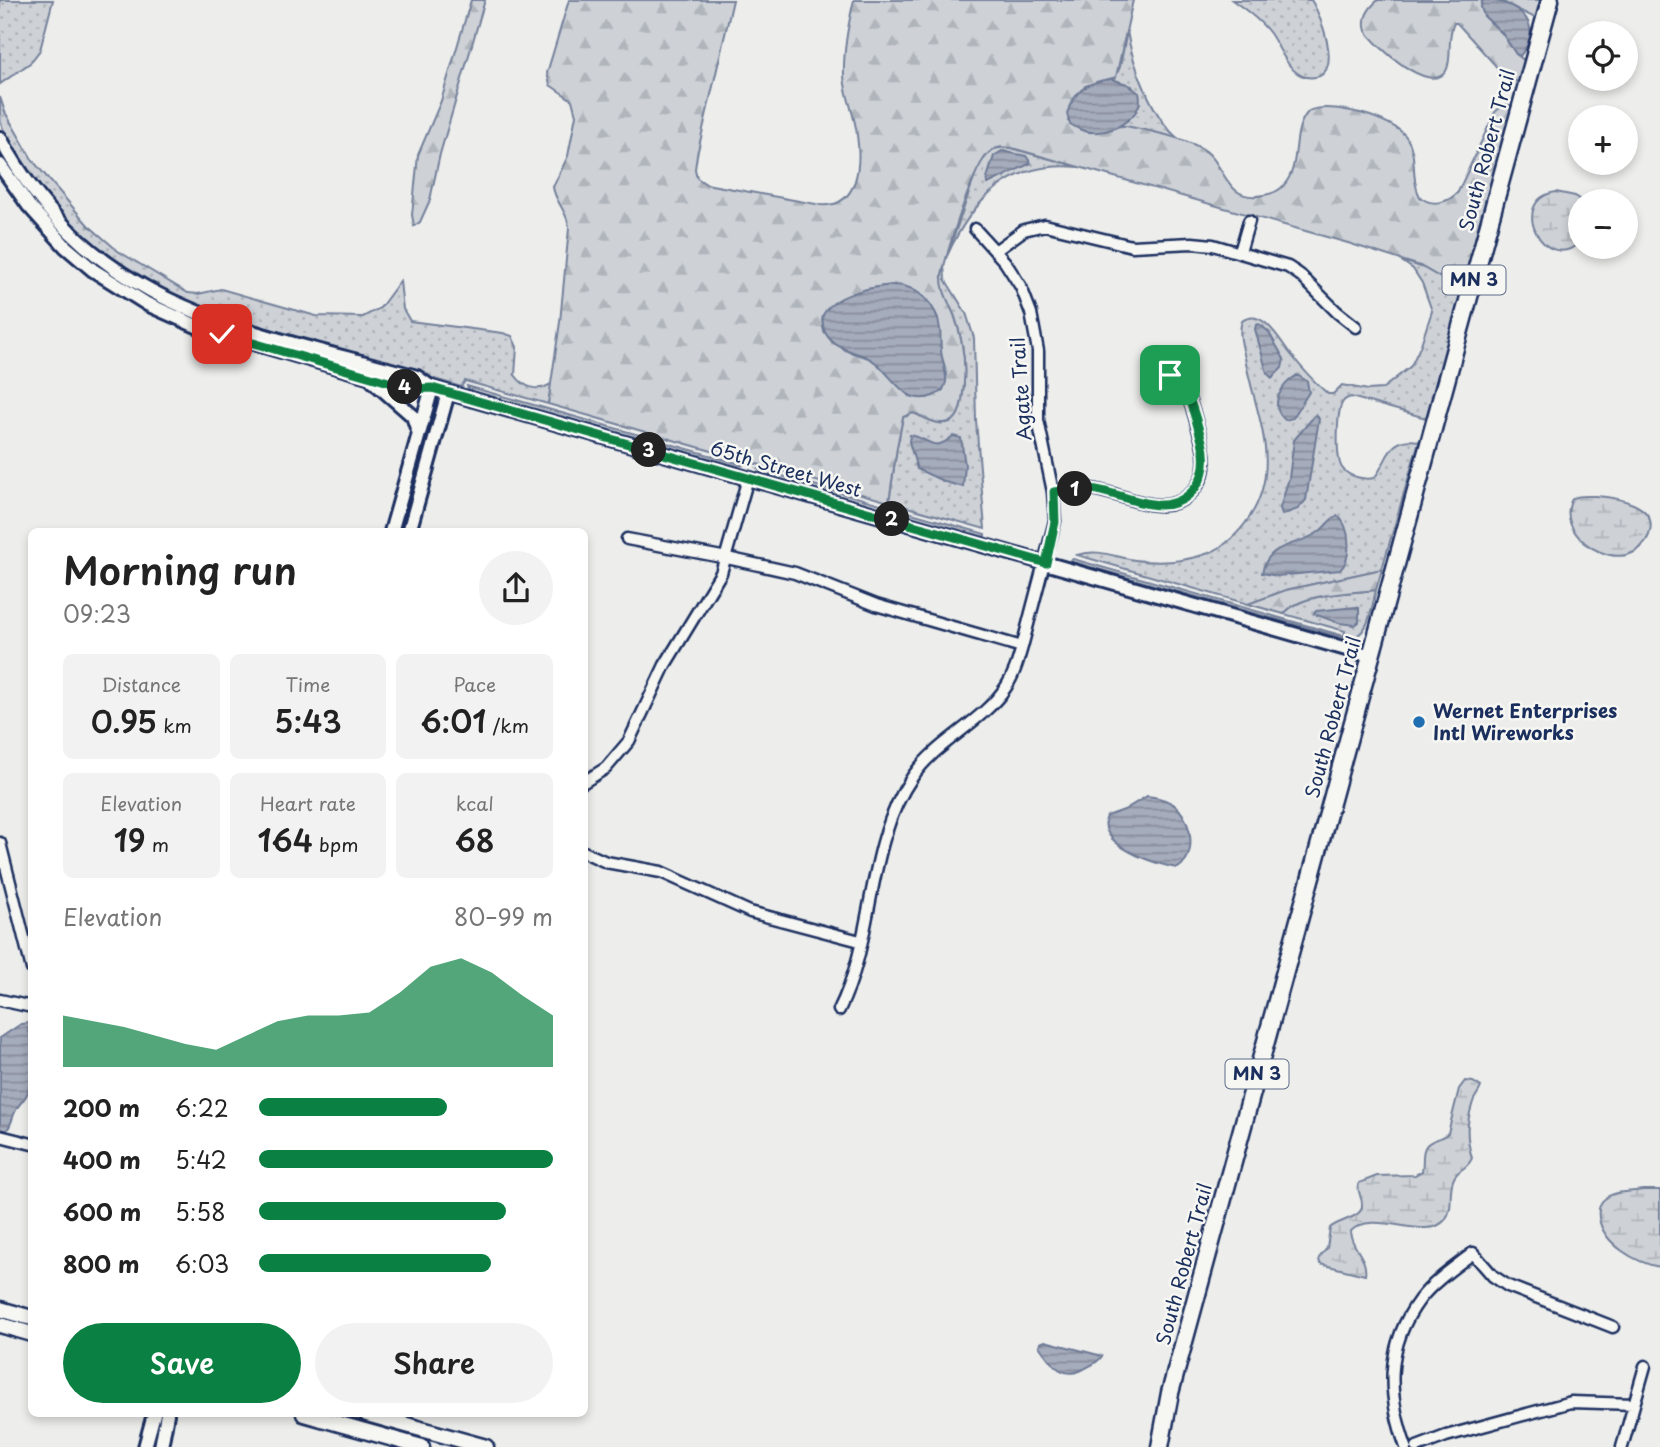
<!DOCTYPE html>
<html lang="en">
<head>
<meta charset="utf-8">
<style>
  :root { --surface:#fff; --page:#f2f2f2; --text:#222; --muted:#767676; --accent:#0b8043 }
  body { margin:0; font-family:"Playpen Sans",sans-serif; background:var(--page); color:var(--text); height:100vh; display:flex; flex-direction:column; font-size:26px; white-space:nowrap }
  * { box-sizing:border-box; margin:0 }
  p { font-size:23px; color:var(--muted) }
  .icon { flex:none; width:38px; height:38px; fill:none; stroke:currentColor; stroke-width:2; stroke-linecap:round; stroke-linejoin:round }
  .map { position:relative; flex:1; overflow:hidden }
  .drawer { position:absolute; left:28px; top:528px; width:560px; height:889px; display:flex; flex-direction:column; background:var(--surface); border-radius:10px; box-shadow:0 4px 10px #0003 }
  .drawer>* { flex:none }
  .buttons { position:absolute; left:1568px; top:21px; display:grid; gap:14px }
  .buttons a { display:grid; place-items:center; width:70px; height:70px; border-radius:50%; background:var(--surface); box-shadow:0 4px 10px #0003; font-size:35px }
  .pin { position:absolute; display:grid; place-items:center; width:60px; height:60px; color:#fff; margin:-30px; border-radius:14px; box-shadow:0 4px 10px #0006 }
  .km { position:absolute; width:35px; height:35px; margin:-18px; border-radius:50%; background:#222; color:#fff; font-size:19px; line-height:35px; text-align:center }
  .round { display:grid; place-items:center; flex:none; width:74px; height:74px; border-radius:37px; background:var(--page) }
  .head { display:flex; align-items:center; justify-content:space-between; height:119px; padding:0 35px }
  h1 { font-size:38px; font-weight:600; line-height:52px }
  .figures { display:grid; grid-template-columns:repeat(3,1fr); gap:10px; height:119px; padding:7px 35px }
  .figures div { display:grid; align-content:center; border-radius:10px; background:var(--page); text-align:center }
  .figures b { font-size:30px; font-weight:600 }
  .figures small { font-size:19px; font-weight:400 }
  .figures p { font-size:19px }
  .chart { height:196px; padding:14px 35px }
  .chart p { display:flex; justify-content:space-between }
  .chart svg { width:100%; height:126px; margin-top:7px; fill:var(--accent); opacity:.7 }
  .action { display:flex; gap:14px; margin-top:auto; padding:14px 35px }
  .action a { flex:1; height:80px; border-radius:42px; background:var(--accent); color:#fff; font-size:28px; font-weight:600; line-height:80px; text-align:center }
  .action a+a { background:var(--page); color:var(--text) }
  ul { padding:0 35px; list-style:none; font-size:23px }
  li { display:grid; grid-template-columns:112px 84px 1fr; align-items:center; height:52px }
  li i { height:18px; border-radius:9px; background:var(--accent) }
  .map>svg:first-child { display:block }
  .grass { fill:url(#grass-dots); stroke:#74809a; stroke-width:2 }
  .forest { fill:url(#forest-firs); stroke:#74809a; stroke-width:2; fill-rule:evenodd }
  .wetland { fill:url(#wetland-marsh); stroke:#74809a; stroke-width:2 }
  .water { fill:url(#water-rules); stroke:#6e7a96; stroke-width:2 }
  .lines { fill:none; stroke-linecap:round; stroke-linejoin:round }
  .minor-casing { stroke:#1b2f5e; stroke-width:15 }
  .tertiary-casing { stroke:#1b2f5e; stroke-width:18 }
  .secondary-casing { stroke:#1b2f5e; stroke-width:19 }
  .primary-casing { stroke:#1b2f5e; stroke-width:21 }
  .minor { stroke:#f6f6f2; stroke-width:10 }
  .tertiary { stroke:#f6f6f2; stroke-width:12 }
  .secondary { stroke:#f6f6f2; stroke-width:14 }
  .primary { stroke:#f6f6f2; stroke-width:16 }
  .route-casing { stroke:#fff; stroke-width:14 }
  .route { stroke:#0b8043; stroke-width:9 }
  .poi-dot { fill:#1f6fb2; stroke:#f6f6f2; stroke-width:2.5 }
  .labels { text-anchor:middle; stroke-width:5; stroke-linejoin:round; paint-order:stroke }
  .shield { fill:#f6f6f2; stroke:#5d6b8a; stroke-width:2 }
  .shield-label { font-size:18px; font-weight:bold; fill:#1b2f5e }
  .street-label { font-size:19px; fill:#1b2f5e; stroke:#f6f6f2 }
  .poi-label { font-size:19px; font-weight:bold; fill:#1b2f5e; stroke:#f6f6f2; text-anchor:start }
</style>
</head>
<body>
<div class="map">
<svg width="1660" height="1447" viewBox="0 0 1660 1447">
  <defs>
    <pattern id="grass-dots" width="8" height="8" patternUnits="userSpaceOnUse" patternTransform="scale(1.75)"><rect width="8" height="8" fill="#ced2d7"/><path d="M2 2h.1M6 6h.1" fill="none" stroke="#b0b5bb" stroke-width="1.8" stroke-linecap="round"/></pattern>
    <pattern id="forest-firs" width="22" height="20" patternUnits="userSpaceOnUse" patternTransform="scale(1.75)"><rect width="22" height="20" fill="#ced2d7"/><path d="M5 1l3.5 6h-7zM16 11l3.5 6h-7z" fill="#b0b5bb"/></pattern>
    <pattern id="wetland-marsh" width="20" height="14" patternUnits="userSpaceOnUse" patternTransform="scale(1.75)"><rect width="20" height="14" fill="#ced2d7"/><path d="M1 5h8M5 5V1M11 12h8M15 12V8" fill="none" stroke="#b0b5bb"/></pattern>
    <pattern id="water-rules" width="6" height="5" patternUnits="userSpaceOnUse" patternTransform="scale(1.75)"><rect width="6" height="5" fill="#a5acbc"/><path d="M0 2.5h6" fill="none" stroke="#868c9c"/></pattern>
  </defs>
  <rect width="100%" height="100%" fill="#edeeec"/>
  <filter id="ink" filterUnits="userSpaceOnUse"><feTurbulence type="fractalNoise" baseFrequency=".0143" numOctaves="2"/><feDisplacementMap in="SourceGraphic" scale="14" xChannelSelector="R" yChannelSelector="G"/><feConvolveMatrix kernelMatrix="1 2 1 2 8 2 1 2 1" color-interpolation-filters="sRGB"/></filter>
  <g filter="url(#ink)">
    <!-- grass -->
    <path class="grass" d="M0,0H53L40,50L30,63L0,84Z
      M1232,0H1311C1320,13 1343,72 1316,77C1289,82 1281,47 1269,32C1259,19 1245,9 1232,0Z
      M1127,31C1132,63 1153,120 1180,140L1120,125L1133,114L1140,103L1132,86L1114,80L1120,67Z
      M0,97L5,112L33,161L88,225L118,251L188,293L198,294L221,289L316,316L363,317L380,308L400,281L403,309L410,321L503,333L512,336L517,347L515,375C524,388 539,393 552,383L548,404L465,381L461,387L210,311C135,283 76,240 31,174C20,159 6,141 1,123C0,116 0,105 0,97Z
      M1007,147L1079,167C1012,160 973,198 947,256L979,164L993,149Z
      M1400,260L1424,268L1464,291L1426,418L1351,397C1346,399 1345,398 1342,403C1337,413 1335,461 1343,469C1349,477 1365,480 1374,478C1389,461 1387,435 1419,441L1382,569L1286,590L1248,604L1077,555C1097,548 1115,557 1135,560C1161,564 1184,562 1209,553C1226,546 1238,534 1249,518C1284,465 1255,414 1245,358C1242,346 1238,332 1242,321C1262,307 1279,339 1289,352C1300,366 1314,382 1328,394H1333L1342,385L1368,390L1382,389L1411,366L1420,347L1432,311L1422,283L1413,269Z
      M944,265L945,279L966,313L974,338L976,420L985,529L889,502L897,447L903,417L913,413C925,417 937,427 950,422C959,419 961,407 962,399C967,371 964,344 955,317C951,307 944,298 942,287C941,279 942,272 944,265Z
      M467,386L744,465L738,466L479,393L468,389Z
      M758,469L985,534V537L763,474Z
      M1073,559L1344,636L1345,631L1284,614C1300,593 1351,593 1376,590C1371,609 1370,637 1347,639L1069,561Z"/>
    <!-- forest -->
    <path class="forest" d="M471,0H485L440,154L430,200L420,222L414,226L412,215L418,155L441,101Z
      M569,0H733L697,155L695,169L697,178L706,184L821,205C859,208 861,163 857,135C855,114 845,96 844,76C843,50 848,25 854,0H1133L1116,77L1085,86L1068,121C1093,144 1104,124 1126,126C1150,131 1177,136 1199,147C1227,160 1222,204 1264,195C1270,194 1279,191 1283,186C1303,165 1289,131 1309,111C1330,101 1394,118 1407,138C1418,155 1410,178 1420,197C1432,207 1448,203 1458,192L1495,112L1503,105H1514L1464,291L1420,266L1348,243L1012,148C1004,147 998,146 991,151C973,163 948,250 942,274C941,290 948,300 954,315C964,342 967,371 962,400C960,409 959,419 949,422C936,426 925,417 913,413L903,417L897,447L889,502L548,404L560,322L569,228C568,212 555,202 553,187L568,156L576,115L572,100L550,85L547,73ZM894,285C915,292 928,297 938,318L941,354L947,374L943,390L927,398L909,396L873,359L849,352L832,342L824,331L822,319C836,295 867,287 894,285Z
      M1378,0H1483L1481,4L1484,16L1502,33L1516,54L1525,61L1520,82L1503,79L1495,65L1457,23H1454C1446,38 1453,59 1446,71C1430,96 1375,45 1366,31C1362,18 1368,9 1378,0Z
      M1499,0H1542L1537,19Z
      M1382,569L1376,590C1351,593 1300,593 1284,614L1248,604L1286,590Z"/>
    <!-- wetland -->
    <path class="wetland" d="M1556,192L1575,196L1583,201H1580V242C1545,276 1506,200 1556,192Z
      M1595,496C1615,497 1660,504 1649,535C1630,580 1562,543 1569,508C1570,504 1570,500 1574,498C1578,495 1589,496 1595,496Z
      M1465,1081L1473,1082L1481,1087C1479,1093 1475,1096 1473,1102C1466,1123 1466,1137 1472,1158C1468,1169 1459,1168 1454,1178C1447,1192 1455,1207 1445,1220C1426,1243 1373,1207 1350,1232C1352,1249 1368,1258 1365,1275L1320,1264L1319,1258L1327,1248L1330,1228C1338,1220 1362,1218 1362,1206C1363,1197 1356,1192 1359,1183L1377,1176L1415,1175L1422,1171C1424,1164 1421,1151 1426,1146C1430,1139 1441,1140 1448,1133L1459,1089Z
      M1643,1190H1660V1267C1636,1263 1603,1244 1599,1218C1598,1210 1599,1202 1606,1198C1614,1191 1632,1192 1643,1190Z"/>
    <!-- water -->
    <path class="water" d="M1483,0C1516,0 1547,23 1520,56L1516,54L1502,33L1484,16L1481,7Z
      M1111,79L1127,84L1139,93C1145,115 1116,131 1098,132C1088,133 1078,129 1070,124L1067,114C1073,92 1088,81 1111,79Z
      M1002,151L1026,156L1031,163L988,184L987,178L994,156Z
      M894,285C918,285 937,305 940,329C941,336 940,343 941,350C942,368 956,387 933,396C901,409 890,365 864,356C843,349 819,342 823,315C834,294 871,287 894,285Z
      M1259,324L1268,331L1284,359L1282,368L1272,378L1267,373L1255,329L1256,325Z
      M1297,375L1307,381L1309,392L1293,418L1285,420C1268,405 1281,385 1297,375Z
      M1316,414L1319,419L1306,500L1298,509L1282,515L1280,508L1289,478L1294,440Z
      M910,435C930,438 932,454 953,436L961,438L965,465L963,487L945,482L917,469L909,442Z
      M1338,516C1351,527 1352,559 1340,570L1277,576L1262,573C1268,542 1296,547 1317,533C1326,528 1329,518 1338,516Z
      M1356,607L1359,608V622L1355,625L1339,623L1314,614L1316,611Z
      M1147,796C1157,797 1170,800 1178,808C1192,824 1197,855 1178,868C1157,865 1095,845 1107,816L1124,810Z
      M30,1023L31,1025L28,1030C36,1041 33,1084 26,1096C23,1101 18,1105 16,1110C12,1117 12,1124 7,1130L0,1131V1038L21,1024Z
      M1045,1341L1102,1356C1098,1363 1091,1365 1084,1369C1061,1381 1052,1363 1039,1346L1040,1343Z"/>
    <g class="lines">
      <!-- minor casing -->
      <g class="minor-casing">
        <path id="minor" d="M975,229L1005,262L1021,287L1031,313L1038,351V420L1053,492L1055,521L1022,647
          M995,251L1024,230L1045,225L1132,246L1192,243L1213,245L1288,267L1300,275L1337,312L1356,327
          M1240,252L1249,221
          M1053,492C1066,490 1079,488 1091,489C1127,493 1169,525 1197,486C1208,470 1205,452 1200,435C1193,412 1190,387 1168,374
          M627,539L727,558L795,573L876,605L1022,647C1018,661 1014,675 1006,687C982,723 938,740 913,776C865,845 876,936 839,1010
          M584,782L606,768L629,741L665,665L721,573L748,478
          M0,843L32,969
          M584,852L606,862L661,872L750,912L860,941
          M0,1000L32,1007
          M0,1136L32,1144
          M1406,1447C1387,1395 1385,1346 1420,1299C1434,1281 1455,1267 1473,1253L1493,1276L1508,1286L1613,1327
          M1417,1447L1446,1436L1571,1402L1634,1404
          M1622,1447L1645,1366"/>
      </g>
      <!-- tertiary casing -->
      <g class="tertiary-casing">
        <path id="tertiary" d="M0,138C95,312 243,328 417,377L432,388
          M0,165L29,206L66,247L93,270L147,304L201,328L413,389L432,388L1371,656
          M373,381L413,416L418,431
          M391,532L432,388
          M409,532L448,393
          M145,1447L154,1414
          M161,1447L167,1414"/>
      </g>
      <!-- secondary casing -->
      <g class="secondary-casing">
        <path id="secondary" d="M0,1309L32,1318
          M0,1325L32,1334
          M304,1414L422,1447
          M367,1414L486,1447"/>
      </g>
      <!-- primary casing -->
      <g class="primary-casing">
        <path id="primary" d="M1160,1447L1170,1393L1550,0"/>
      </g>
      <!-- minor -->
      <use href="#minor" class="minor"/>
      <!-- tertiary -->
      <use href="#tertiary" class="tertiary"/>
      <!-- secondary -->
      <use href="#secondary" class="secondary"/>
      <!-- primary -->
      <use href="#primary" class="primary"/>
    </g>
  </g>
  <g class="lines" filter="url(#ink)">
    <!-- route casing -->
    <g class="route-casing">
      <path id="route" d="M222,334L413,389L432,388L1046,563L1055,522L1054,492C1066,490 1078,488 1091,489C1126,493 1168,524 1196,487C1206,473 1206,457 1202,441C1195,418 1191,390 1170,375"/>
    </g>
    <!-- route -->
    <use href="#route" class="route"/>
  </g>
  <!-- markers -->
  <circle class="poi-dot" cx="1419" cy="722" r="7"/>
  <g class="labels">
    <!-- shield labels -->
    <g class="shield">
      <rect x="1442.5" y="265.5" width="63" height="29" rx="5"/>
      <rect x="1225.5" y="1059.5" width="63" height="29" rx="5"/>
    </g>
    <g class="shield-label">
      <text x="1474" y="286">MN 3</text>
      <text x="1257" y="1080">MN 3</text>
    </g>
    <!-- street labels -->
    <g class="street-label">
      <text transform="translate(1487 150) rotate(-75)" y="7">South Robert Trail</text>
      <text transform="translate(1021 389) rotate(-94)" y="7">Agate Trail</text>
      <text transform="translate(786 469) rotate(16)" y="7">65th Street West</text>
      <text transform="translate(1333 717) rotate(-75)" y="7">South Robert Trail</text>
      <text transform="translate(1184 1264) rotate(-75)" y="7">South Robert Trail</text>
    </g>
    <!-- poi labels -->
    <g class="poi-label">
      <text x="1433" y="718">Wernet Enterprises<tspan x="1433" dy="22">Intl Wireworks</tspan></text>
    </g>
  </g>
</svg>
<div class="buttons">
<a><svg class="icon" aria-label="locate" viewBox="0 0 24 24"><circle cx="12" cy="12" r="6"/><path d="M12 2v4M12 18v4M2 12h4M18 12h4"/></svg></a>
<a>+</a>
<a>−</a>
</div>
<div class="pin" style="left:1170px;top:375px;background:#1e9e55"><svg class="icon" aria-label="arrive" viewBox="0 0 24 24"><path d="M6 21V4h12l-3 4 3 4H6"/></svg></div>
<div class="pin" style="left:222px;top:334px;background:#d93025"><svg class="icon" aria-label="check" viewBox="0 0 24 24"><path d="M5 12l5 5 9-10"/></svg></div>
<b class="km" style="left:1075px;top:489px">1</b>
<b class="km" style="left:892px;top:519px">2</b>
<b class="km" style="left:649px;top:450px">3</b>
<b class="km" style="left:405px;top:387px">4</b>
<section class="drawer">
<div class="head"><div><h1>Morning run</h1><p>09:23</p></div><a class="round"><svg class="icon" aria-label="share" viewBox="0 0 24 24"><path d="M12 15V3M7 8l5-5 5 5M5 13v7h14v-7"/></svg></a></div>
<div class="figures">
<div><p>Distance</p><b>0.95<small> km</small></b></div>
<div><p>Time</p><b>5:43</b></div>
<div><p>Pace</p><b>6:01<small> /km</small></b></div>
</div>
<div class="figures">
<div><p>Elevation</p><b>19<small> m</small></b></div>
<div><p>Heart rate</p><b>164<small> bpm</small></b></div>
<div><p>kcal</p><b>68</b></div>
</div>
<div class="chart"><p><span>Elevation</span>80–99 m</p>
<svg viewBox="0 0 160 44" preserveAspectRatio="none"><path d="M0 44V26L10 28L20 30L30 33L40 36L50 38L60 33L70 28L80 26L90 26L100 25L110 18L120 9L130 6L140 11L150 19L160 26V44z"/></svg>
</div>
<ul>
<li><b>200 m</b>6:22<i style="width:64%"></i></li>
<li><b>400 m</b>5:42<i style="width:100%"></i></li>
<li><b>600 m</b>5:58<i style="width:84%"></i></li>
<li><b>800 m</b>6:03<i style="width:79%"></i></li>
</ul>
<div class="action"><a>Save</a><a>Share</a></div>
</section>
</div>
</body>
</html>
